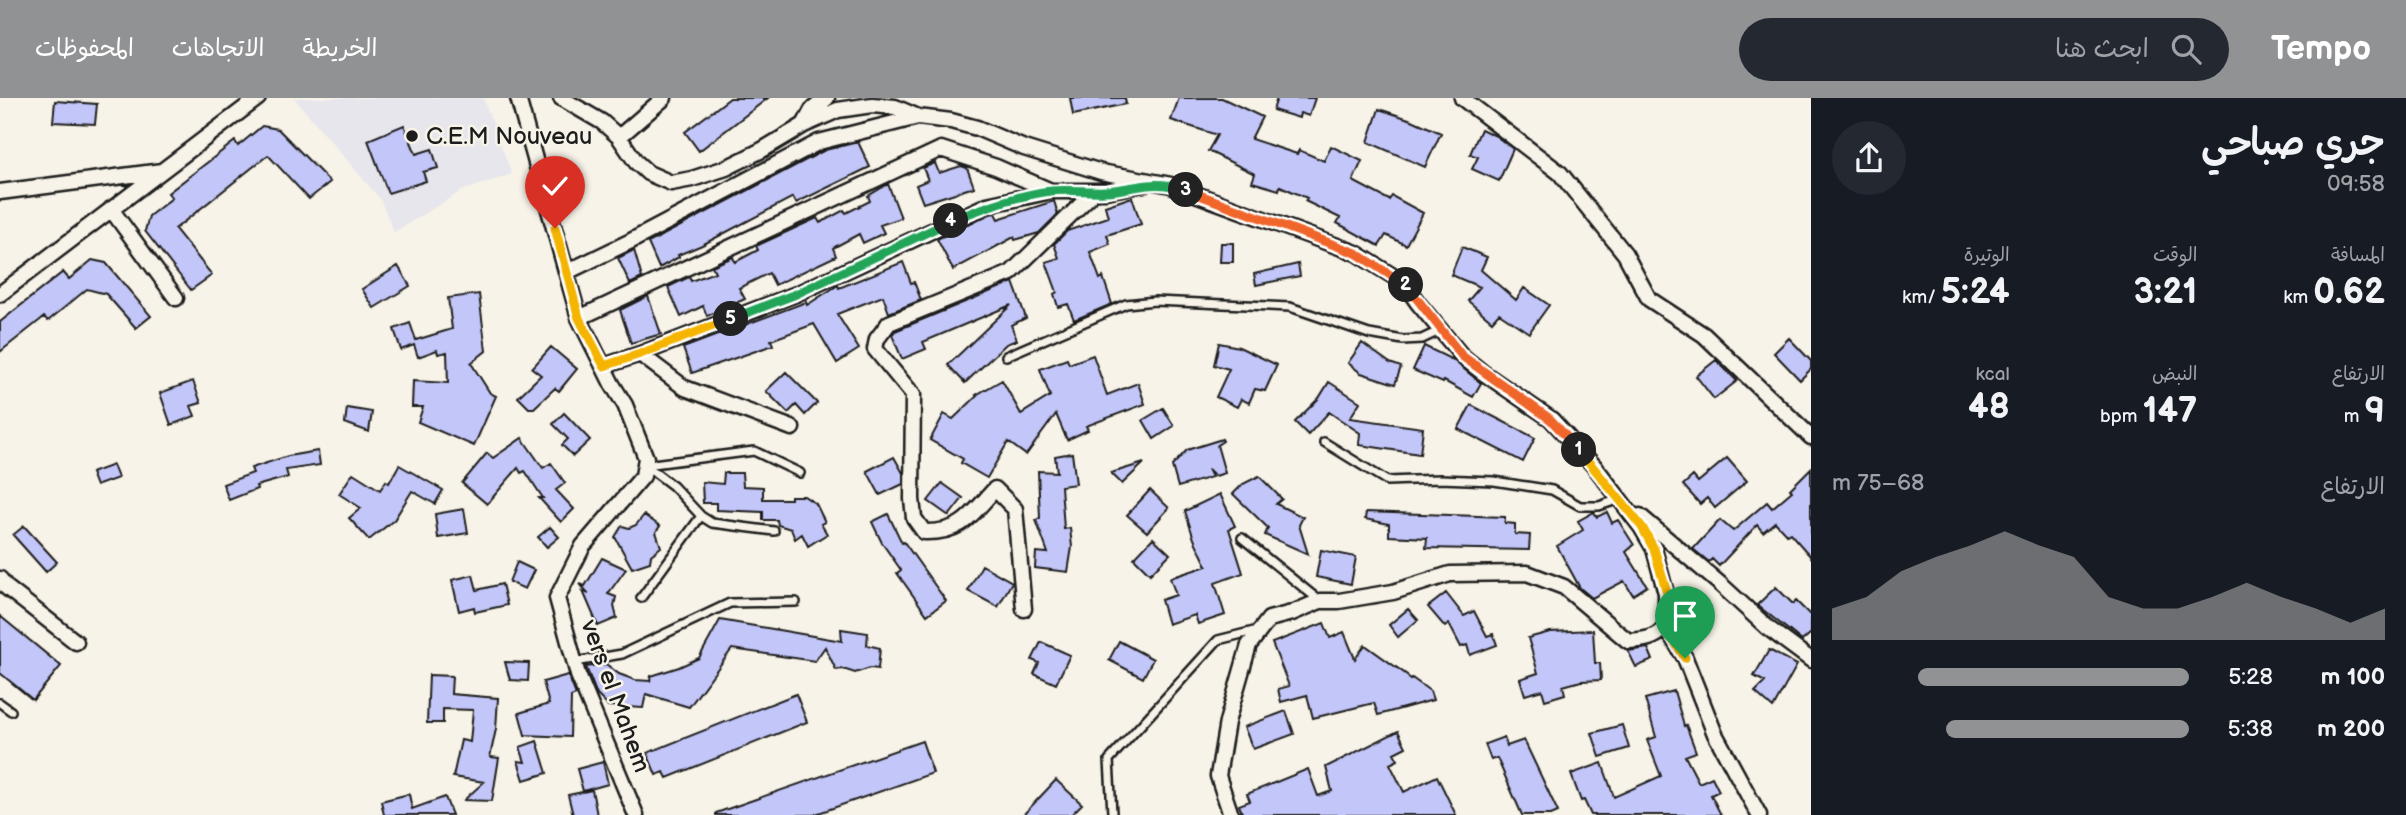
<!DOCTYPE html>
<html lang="ar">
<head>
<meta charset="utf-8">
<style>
  :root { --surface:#171b24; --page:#242831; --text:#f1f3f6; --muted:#9ea1a6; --accent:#919294 }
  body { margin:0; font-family:"Balsamiq Sans","Playpen Sans Arabic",sans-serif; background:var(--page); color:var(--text); direction:rtl; height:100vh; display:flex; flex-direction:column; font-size:26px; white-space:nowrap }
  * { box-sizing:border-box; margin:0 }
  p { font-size:23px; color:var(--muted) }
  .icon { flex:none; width:38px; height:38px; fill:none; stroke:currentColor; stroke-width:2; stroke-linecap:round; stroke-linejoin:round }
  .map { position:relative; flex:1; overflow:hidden; direction:ltr }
  .side { display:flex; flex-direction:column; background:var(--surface); width:595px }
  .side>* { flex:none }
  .pin { position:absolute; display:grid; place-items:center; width:60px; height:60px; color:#fff; margin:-72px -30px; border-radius:50% 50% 50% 0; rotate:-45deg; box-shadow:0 0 7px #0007 }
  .pin .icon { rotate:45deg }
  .km { position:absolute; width:35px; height:35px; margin:-18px; border-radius:50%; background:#222; color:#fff; font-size:19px; line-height:35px; text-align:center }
  .round { display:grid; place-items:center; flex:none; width:74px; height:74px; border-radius:37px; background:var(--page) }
  .head { display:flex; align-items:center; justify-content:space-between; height:119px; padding:0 21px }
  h1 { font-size:38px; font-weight:600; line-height:52px }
  .stats { display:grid; grid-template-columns:repeat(3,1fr); gap:10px; height:119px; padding:7px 21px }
  .stats div { display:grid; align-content:center }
  .stats b { font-size:35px; font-weight:600 }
  .stats small { font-size:19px; font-weight:400 }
  .stats p { font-size:19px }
  .chart { height:196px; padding:14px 21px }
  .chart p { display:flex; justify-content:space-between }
  .chart svg { width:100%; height:126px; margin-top:7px; fill:var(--accent); opacity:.7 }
  ul { padding:0 21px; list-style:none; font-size:23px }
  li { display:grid; grid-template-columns:112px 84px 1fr; align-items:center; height:52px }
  li i { height:18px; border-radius:9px; background:var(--accent) }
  header { display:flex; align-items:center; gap:42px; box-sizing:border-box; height:98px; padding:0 35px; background:var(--accent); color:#fff }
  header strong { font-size:33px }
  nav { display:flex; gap:38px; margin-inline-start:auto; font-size:24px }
  .search { width:490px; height:63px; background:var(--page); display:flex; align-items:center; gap:18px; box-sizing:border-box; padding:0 24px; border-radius:38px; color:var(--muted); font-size:26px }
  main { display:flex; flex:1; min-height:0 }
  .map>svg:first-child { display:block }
  .built { fill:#e7e6ed }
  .building { fill:#c3c6f8; stroke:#1c1c1c; stroke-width:2 }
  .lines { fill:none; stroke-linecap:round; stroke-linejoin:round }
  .lane-casing { stroke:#1c1c1c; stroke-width:12 }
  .street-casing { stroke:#1c1c1c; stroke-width:19 }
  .lane { stroke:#f7f3e8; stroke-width:7 }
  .street { stroke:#f7f3e8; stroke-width:14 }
  .split-1-casing { stroke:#fff; stroke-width:14 }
  .split-2-casing { stroke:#fff; stroke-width:14 }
  .split-3-casing { stroke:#fff; stroke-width:14 }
  .split-4-casing { stroke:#fff; stroke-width:14 }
  .split-5-casing { stroke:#fff; stroke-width:14 }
  .split-6-casing { stroke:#fff; stroke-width:14 }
  .split-1 { stroke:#f5b400; stroke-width:9 }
  .split-2 { stroke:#f0652b; stroke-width:9 }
  .split-3 { stroke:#f0652b; stroke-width:9 }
  .split-4 { stroke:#22a559; stroke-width:9 }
  .split-5 { stroke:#22a559; stroke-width:9 }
  .split-6 { stroke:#f5b400; stroke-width:9 }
  .poi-dot { fill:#1c1c1c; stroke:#f7f3e8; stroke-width:2.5 }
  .labels { text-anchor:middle; stroke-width:5; stroke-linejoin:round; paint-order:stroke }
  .poi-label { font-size:24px; fill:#1c1c1c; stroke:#f7f3e8; text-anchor:start }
  .street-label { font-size:24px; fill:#1c1c1c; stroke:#f7f3e8 }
</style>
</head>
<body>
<header>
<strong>Tempo</strong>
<div class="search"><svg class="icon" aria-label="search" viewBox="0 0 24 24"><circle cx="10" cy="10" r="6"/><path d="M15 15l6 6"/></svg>ابحث هنا</div>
<nav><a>الخريطة</a><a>الاتجاهات</a><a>المحفوظات</a></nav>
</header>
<main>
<section class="side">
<div class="head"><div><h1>جري صباحي</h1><p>09:58</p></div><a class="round"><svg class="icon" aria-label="share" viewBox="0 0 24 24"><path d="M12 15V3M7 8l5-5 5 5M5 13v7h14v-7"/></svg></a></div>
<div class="stats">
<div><p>المسافة</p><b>0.62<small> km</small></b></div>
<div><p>الوقت</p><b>3:21</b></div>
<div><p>الوتيرة</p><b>5:24<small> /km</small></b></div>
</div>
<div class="stats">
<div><p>الارتفاع</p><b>9<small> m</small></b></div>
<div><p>النبض</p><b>147<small> bpm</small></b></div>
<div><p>kcal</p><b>48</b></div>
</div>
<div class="chart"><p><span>الارتفاع</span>68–75 m</p>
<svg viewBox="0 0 160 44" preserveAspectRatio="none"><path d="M0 44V33L10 29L20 20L30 15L40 11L50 6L60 11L70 15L80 29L90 33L100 33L110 29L120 24L130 29L140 33L150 38L160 33V44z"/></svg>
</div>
<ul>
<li><b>100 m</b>5:28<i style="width:76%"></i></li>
<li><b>200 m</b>5:38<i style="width:68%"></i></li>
</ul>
</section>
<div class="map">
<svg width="1811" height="717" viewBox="0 0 1811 717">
  <rect width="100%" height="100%" fill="#f7f3e8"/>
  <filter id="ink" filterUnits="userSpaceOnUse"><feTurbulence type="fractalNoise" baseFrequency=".0143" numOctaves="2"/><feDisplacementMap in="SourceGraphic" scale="14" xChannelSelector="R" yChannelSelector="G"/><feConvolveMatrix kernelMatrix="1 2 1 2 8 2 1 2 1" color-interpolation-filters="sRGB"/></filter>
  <g filter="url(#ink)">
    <!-- built -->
    <path class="built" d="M294,0H483L512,76L462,93L394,134L380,101Z"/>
    <!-- building -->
    <path class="building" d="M730,0H768L699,53L685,34Z
      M1070,0H1125L1126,6L1073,17Z
      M1179,0H1222L1262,19L1251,41L1297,56L1299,52L1324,63L1331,48L1362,63L1353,83L1389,102L1392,98L1423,115L1406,147L1386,137L1379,148L1337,125L1340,120L1305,103L1307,100L1280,88L1279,92L1252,84L1255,76L1208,53L1217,37L1171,22Z
      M1277,0H1315L1309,18L1300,15L1299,20L1273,12Z
      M55,3L97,6L95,26L53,24Z
      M1379,11L1412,22L1441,35L1425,69L1368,44Z
      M404,27L416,56L432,51L438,70L423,74L426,83L388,95L368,42Z
      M262,28L278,31L330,84L309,101L268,57L175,131L212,177L191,192L145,133L149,118L172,100L168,95L235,43L238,48Z
      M1481,31L1496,38L1513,51L1499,83L1472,71L1478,59L1470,56Z
      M858,44L870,69L796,105L793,99L702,147L678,157L679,159L659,170L648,145L825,52Z
      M935,65L939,75L961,68L967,70L974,89L923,105L916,87L928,82L923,70Z
      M888,86L901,120L880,127L884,135L863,145L859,136L833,150L836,158L775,187L769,175L739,190L745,201L707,218L703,208L681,219L668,189L689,179L691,183L715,174L712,168L733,159L735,164L758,152L756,148L817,120L820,125L844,112L846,115L870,103L868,98Z
      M1132,99L1141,126L1107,137L1110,146L1090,154L1100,181L1103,179L1112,206L1074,222L1068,206L1058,209L1054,196L1057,194L1046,164L1059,160L1054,146L1067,133L1108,119L1105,108Z
      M1054,103L1058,116L1039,135L1015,142L1014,139L953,172L937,141L990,116L995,115L998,121Z
      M1221,145H1233V164H1220Z
      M1462,149L1487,159L1481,172L1516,202L1524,190L1549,207L1529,235L1499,215L1492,223L1468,203L1480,189L1451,177Z
      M634,152L642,180L630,186L618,160Z
      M92,162L106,165L151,218L136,230L106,196L87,191L48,223L44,219L0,254V224L63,174L69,181Z
      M903,164L911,185L914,184L921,202L889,215L883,198L837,216L859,251L837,265L814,226L771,242L773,247L692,275L683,250L806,204L807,207L838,187L839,190Z
      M1298,166L1300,178L1256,187L1254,176Z
      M398,168L410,188L374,210L362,191Z
      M1013,184L1026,220L1011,227L1017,242L1006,246L965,285L948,267L1011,207L923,244L926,251L902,261L892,237L895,233Z
      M479,196L486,253L471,265L490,295L496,298L474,348L418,324L423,309H412L413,283L448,285L447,254L438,256L437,252L418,259L414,247L401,252L394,231L410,225L416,242L452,231L448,200Z
      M648,198L661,236L631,245L620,212Z
      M1789,240L1811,263V271L1800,282L1774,255Z
      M1219,245L1239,249L1277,267L1265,293L1255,291L1249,305L1241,301L1237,309L1216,299L1229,271L1214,267Z
      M1362,245L1390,265L1401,269L1395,286L1361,275L1348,265Z
      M1424,248L1453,262L1481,285L1473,299L1444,283L1443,285L1413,272Z
      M551,249L577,271L559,293L555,290L534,310H529L518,299L541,277L532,270Z
      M1093,257L1107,297L1138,285L1145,306L1086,328L1088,332L1067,342L1056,316L1026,357L1008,344L987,380L961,365L963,361L930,342L944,316L953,321L977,298L976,297L1002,282L1021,316L1050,298L1040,271L1067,261L1069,266Z
      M1716,262L1737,283L1714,301L1696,278Z
      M786,274L817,305L805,317L796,307L788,315L766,293Z
      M193,283L201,305L191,308L195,318L171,327L160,295Z
      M1329,284L1360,304L1350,320L1423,330L1420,356L1359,347L1360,335L1329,314L1308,337L1295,324L1319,300Z
      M1471,307L1535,340L1523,364L1458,331Z
      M347,310L372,314L369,334L345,325Z
      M1163,310L1174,328L1154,341L1143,322Z
      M564,315L590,342L573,358L562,347L568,341L553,326Z
      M522,340L543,370L551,365L565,385L556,392L574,411L561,424L539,400H543L525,373L521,375L518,370L487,406L462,385L487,355L493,360Z
      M1222,341L1223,343L1217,347L1225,375L1215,378L1208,371L1212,379L1178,389L1172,368L1187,352Z
      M318,353L320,367L286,372L288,379L256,388L257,391L229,402L223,386L253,375L251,370L288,358Z
      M1072,355L1076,386L1061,388L1064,431L1070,430L1072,449L1068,474L1035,470L1036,454L1048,455L1036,422L1040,420L1038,373L1057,374L1055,358Z
      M894,359L903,375V386L880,397L867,373Z
      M1727,360L1747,383L1715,410L1707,400L1700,406L1683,387L1693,378L1698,384Z
      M1144,365L1122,386L1111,375Z
      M113,367L118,380L96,388L91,375Z
      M399,367L443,392L435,406L412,393L394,422L369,442L349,420L361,410L339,396L353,375L380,392L386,383L389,385Z
      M1811,370V459L1790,435L1787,437L1775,424L1763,434L1757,427L1719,468L1712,461L1709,464L1693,451L1720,422L1733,433L1767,404L1772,410L1792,393L1790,391Z
      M724,375H742L743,388L763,389V401H791V398H804L816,406L825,424L821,426L827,436L808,448L802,436L795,441L791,431L778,427L777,422H763V414L716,412V405H703L702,384L723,386Z
      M1259,378L1282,401L1276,406L1303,419L1299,427L1308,456L1265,437L1268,430L1233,396L1243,386Z
      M942,385L963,400L949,418L928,403Z
      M1150,392L1169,410L1147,434L1127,417Z
      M1220,396L1235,428L1229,431L1243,475L1215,485L1225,517L1198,526L1195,517L1168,526L1161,502L1176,497L1170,480L1207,468L1194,441L1185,413Z
      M464,411L468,435L438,440L435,416Z
      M1366,414L1505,419V425L1515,426V436L1530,437L1529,452L1426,450L1427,440L1389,438V426L1365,421Z
      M1594,414L1597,419L1607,414L1612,425L1618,422L1634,447L1626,454L1647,488L1633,497L1624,483L1592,500L1580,490L1557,448L1583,432L1578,423Z
      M888,416L902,445L904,444L946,503L927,517L897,475L901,472L882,445L872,424Z
      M644,417L660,428L656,434L661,449L651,457L650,464L632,470L615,439L622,428L629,430L636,427Z
      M24,428L57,464L46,474L13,437Z
      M550,429L559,439L547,449L538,439Z
      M1153,440L1170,456L1150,476L1134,460Z
      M1321,452L1356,459L1351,486L1316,479Z
      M602,460L626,471L608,496L616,499L614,508L617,520L598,528L583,493L589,496L580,486L585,488Z
      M517,464L534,472L525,491L509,484Z
      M982,467L1012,484L998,509L968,493Z
      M473,477L477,492L502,486L507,507L475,514L474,509L459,513L452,482Z
      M1776,489L1793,506L1796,503L1811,518V535L1802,543L1757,507Z
      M1446,495L1464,518L1474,513L1487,538L1493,536L1497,547L1470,557L1467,547L1461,549L1449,526L1445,529L1428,509Z
      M1408,511L1418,522L1398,539L1389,527Z
      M0,518L61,568L33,602L0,575Z
      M720,522L842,543L841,531L868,535L867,547L880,550L878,571L870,570L855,575L843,571L836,572L825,549L815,563L732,551L689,609L646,596L643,610L608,608L597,597L586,569L606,566L619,576L635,582L650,583L651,578L679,569L699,560Z
      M1324,525L1330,540L1344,534L1355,561L1365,547L1407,577L1410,582L1412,580L1430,593L1433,602L1378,617L1374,605L1313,620L1307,597L1281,604L1278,591L1289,588L1272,545Z
      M1593,532L1595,565H1600L1601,582L1581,583L1563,588L1565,596L1545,602L1542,592L1525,597L1520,581L1538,575L1528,540L1550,534Z
      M1119,543L1153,561L1143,580L1109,562Z
      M1041,544L1070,557L1056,586L1034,576L1039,565L1032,562Z
      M1648,550L1653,562L1636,569L1628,553Z
      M1769,552L1797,567L1773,610L1755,594L1765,584L1754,578Z
      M505,564L529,565L528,583L510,582Z
      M429,577L452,578L451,596L498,600L496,631L490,659L499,660L492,703L464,702L484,684L453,679L461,642L470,644L473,612L443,611V625H427Z
      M568,577L576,597L571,599L570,639L525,637L519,615L549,606L543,584Z
      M1674,593L1684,628L1686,627L1696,654L1685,658L1699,685L1712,679L1719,693L1711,697L1721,717H1591L1584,702L1581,703L1571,676L1602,665L1614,699L1661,678L1647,642L1656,639L1645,601Z
      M796,596L807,624L667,680L664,674L656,677L647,655Z
      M1286,613L1294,636L1253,651L1244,629Z
      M1622,627L1629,650L1600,659L1592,635Z
      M1398,633L1406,649L1394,655L1398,662L1390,666L1404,694L1437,678L1456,717H1243L1239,707L1250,703L1247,696L1308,671L1318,698L1332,693L1326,669Z
      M1504,639L1507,648L1524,642L1558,714L1551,717H1522L1497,660L1491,662L1485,646Z
      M537,643L547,675L524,682L518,663L525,664L520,649Z
      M922,643L933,675L813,717H716V715Z
      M603,664L608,686L583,693L577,671Z
      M1056,682L1082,706L1071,717H1023Z
      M592,692L597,717H573L568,697Z
      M409,696L412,711L445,699L452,717H384L381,703Z"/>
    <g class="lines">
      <!-- lane casing -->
      <g class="lane-casing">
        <path id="lane" d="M1006,258L1126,206L1155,203L1290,209L1369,236L1403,242L1422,241L1441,232
          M1324,344L1387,383L1440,381L1494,383L1552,392L1580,408H1599L1620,401
          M645,367L754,353L800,375
          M645,367L673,388L701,418L712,425L774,433
          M1242,440L1320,503
          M641,500L701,418
          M575,564L622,556L730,505L796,504
          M0,605L11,613
          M1112,715L1109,662L1218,542L1258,532"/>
      </g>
      <!-- street casing -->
      <g class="street-casing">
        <path id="street" d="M518,0L579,220L612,286L625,307L646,360L643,378L583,448L557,500L578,577L636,717
          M561,0L602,24L619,39L636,64L648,75L671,85L692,81L726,70L762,52L804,27L838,12L872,7L895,9L918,19L951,23L977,30L1024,50L1101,74L1171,87L1356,155L1404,185L1418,205L1462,258L1482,274L1551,321L1595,369L1641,429L1654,451L1666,495V529C1654,541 1645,542 1628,543L1564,489L1527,475L1450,476L1393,494L1339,503H1320L1292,515L1269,521L1249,547L1227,624L1218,678L1231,717
          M1462,0L1560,75L1625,156L1649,201L1704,237L1811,339
          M804,27L812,12L827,0
          M619,39L664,0
          M0,94L162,73
          M111,111L176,200
          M567,174L631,143L819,44L918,19
          M0,196L258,0
          M579,220L941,51L996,69L1051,93H1106L1144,86
          M640,256L685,290L792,330
          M604,268L640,256L796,196L987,107L1051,93
          M1640,418L1720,486L1768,530L1811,562
          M0,481L7,490L76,544
          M1024,511L1015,411L995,391C971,417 962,435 924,434L914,420L912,401L913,297L875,251L877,241L889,225L1011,175L1095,93
          M1666,529L1685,560L1715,636L1759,717"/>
      </g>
      <!-- lane -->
      <use href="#lane" class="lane"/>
      <!-- street -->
      <use href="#street" class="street"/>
    </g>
  </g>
  <g class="lines" filter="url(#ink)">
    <!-- split-1 casing -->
    <g class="split-1-casing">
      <path id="split-1" d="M1579,352L1642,429L1654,451L1667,495L1666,529L1685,560"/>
    </g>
    <!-- split-2 casing -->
    <g class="split-2-casing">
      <path id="split-2" d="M1406,187L1462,258L1550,321L1579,352"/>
    </g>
    <!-- split-3 casing -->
    <g class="split-3-casing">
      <path id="split-3" d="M1186,92L1356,155L1406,187"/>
    </g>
    <!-- split-4 casing -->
    <g class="split-4-casing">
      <path id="split-4" d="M951,123C983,109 1015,98 1050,93C1068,91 1087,94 1105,93C1137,91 1152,80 1186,92"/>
    </g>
    <!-- split-5 casing -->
    <g class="split-5-casing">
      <path id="split-5" d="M731,221L796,196L951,123"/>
    </g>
    <!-- split-6 casing -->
    <g class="split-6-casing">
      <path id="split-6" d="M555,130L579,220L604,268L640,256L731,221"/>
    </g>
    <!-- split-1 -->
    <use href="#split-1" class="split-1"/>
    <!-- split-2 -->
    <use href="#split-2" class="split-2"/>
    <!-- split-3 -->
    <use href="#split-3" class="split-3"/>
    <!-- split-4 -->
    <use href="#split-4" class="split-4"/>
    <!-- split-5 -->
    <use href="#split-5" class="split-5"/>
    <!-- split-6 -->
    <use href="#split-6" class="split-6"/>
  </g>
  <!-- markers -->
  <circle class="poi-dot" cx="412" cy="38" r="7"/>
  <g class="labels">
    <!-- poi labels -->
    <g class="poi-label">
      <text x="426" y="46">C.E.M Nouveau</text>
    </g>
    <!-- street labels -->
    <g class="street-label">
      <text transform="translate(616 598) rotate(70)" y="8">vers el Mahem</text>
    </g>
  </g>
</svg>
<div class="pin" style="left:1685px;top:560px;background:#1e9e55"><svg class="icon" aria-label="arrive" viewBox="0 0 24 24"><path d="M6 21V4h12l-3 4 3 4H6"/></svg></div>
<div class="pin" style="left:555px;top:130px;background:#d93025"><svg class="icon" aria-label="check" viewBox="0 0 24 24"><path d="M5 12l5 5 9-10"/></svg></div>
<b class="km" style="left:1579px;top:352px">1</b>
<b class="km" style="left:1406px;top:187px">2</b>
<b class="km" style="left:1186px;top:92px">3</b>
<b class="km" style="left:951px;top:123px">4</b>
<b class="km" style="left:731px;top:221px">5</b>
</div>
</main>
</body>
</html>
